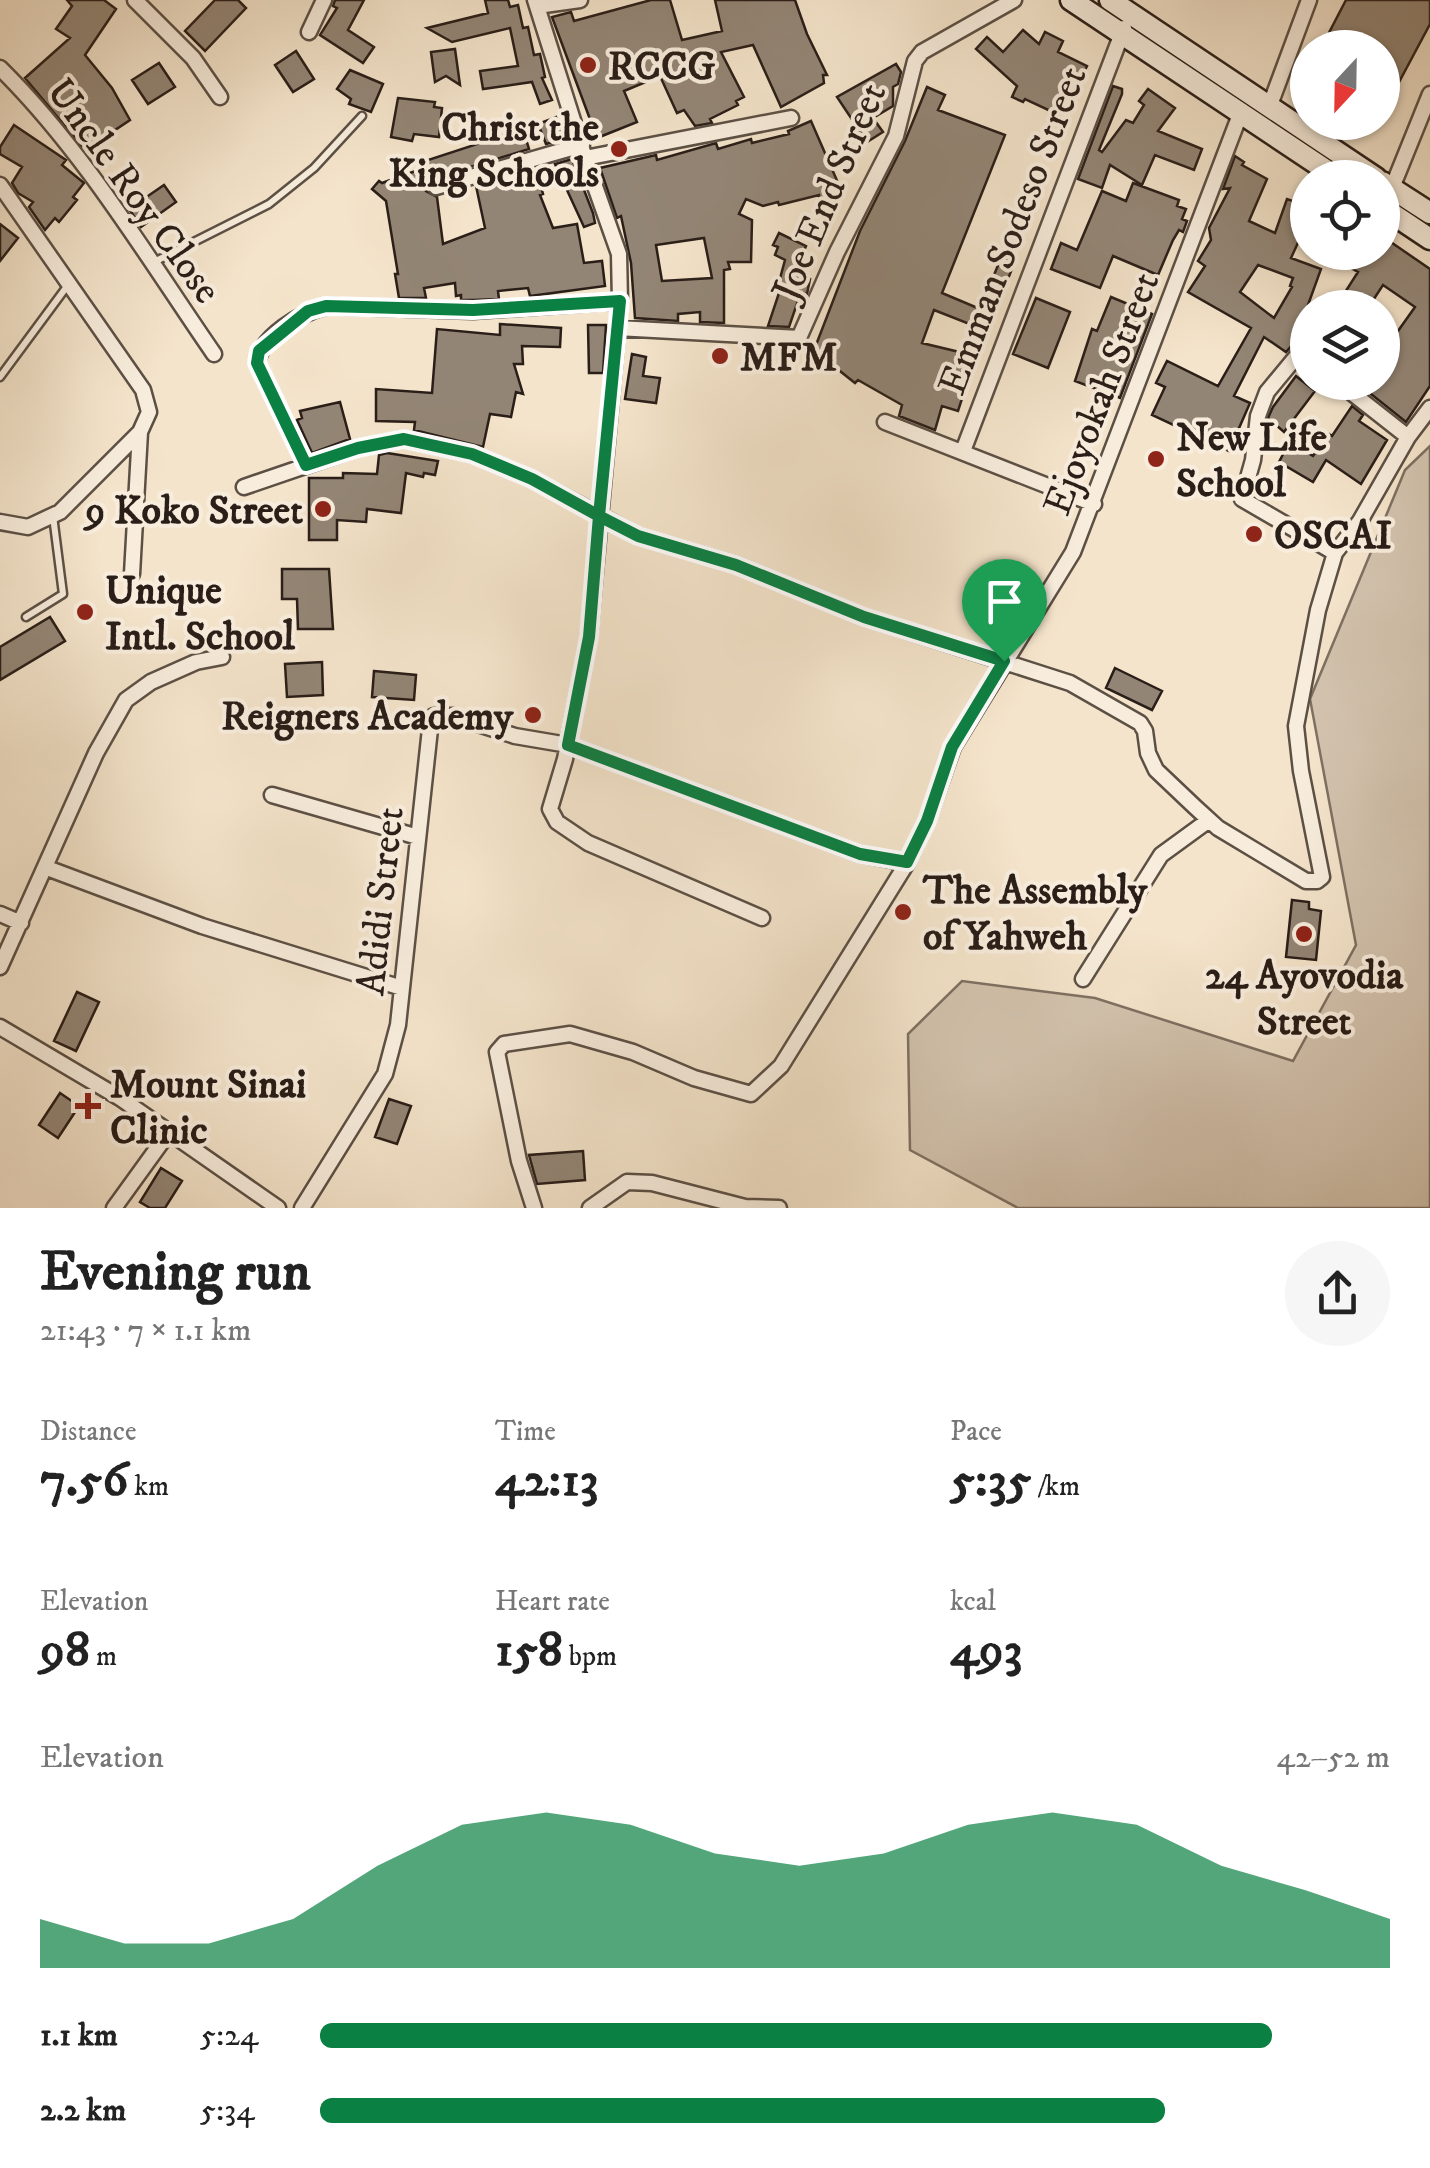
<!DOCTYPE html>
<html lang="en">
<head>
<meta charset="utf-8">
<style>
  :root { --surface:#fff; --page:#f6f6f6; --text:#222; --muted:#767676; --accent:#0b8043 }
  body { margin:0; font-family:"IM FELL DW Pica",serif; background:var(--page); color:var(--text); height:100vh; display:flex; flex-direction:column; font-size:38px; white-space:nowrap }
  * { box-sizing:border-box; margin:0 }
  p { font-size:32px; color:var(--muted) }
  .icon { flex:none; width:55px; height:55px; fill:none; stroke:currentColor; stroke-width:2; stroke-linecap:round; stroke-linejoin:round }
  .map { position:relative; height:1208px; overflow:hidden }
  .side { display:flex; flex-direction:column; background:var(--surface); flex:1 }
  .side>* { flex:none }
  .needle { width:65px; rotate:202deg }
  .tools { position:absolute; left:1290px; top:30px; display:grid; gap:20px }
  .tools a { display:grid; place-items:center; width:110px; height:110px; border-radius:50%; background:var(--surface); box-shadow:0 2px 8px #0004; font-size:50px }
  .pin { position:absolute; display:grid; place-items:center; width:85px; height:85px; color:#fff; margin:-102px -42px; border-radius:50% 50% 50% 0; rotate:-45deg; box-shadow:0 0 10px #0007 }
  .pin .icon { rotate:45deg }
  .round { display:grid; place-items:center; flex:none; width:105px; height:105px; border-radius:52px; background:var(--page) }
  .summary { display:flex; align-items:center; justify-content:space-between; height:170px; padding:0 40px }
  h1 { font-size:55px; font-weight:700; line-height:75px }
  .stats { display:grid; grid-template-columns:repeat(3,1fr); gap:15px; height:170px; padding:10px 40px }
  .stats div { display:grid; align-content:center }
  .stats b { font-size:50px; font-weight:700 }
  .stats small { font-size:28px; font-weight:400 }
  .stats p { font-size:28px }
  .chart { height:280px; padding:20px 40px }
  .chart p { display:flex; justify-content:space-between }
  .chart svg { width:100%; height:180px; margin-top:10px; fill:var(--accent); opacity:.7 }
  ul { padding:0 40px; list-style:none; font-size:32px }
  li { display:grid; grid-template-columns:160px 120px 1fr; align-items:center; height:75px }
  li i { height:25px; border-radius:12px; background:var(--accent) }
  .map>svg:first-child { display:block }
  .green { fill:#d2c2ad; stroke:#7e7062; stroke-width:2.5 }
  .building { fill:#938575; stroke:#2a1e18; stroke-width:2.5; fill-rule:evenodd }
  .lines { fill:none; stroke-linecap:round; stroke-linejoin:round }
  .service-casing { stroke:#5c5045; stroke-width:11 }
  .minor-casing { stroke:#5c5045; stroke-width:19 }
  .secondary-casing { stroke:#2a1e18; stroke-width:25 }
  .service { stroke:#f8eddd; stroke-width:6 }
  .minor { stroke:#f8eddd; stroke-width:14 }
  .secondary { stroke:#f8eddd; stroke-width:20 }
  .route-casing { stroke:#fff; stroke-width:20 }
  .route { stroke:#0b8043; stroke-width:12 }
  .poi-dot { fill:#8f2418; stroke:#f8eddd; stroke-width:4 }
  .labels { text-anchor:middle; stroke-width:8; stroke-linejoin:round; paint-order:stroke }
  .poi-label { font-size:40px; font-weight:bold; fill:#2a1e18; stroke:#f8eddd; text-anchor:start }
  .street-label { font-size:40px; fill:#2a1e18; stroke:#f8eddd }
</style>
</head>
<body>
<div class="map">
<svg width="1430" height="1208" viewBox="0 0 1430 1208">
  <rect width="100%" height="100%" fill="#f4e4cb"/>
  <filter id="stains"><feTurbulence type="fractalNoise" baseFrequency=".002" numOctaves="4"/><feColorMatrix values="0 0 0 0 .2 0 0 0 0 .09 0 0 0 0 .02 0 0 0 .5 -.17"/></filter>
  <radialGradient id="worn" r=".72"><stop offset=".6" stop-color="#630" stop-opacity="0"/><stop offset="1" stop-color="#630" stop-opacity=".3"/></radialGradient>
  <!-- green -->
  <path class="green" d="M1430,446V1208H1018L910,1150L908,1034L962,981L1095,998L1293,1061L1356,945L1310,699L1405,470Z"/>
  <!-- building -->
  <path class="building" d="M67,0H104L116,9L85,55L112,88L130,120L85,150L25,78L70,38L56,29L72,6Z
    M215,0H238L246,8L205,51L185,31Z
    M335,0H364L348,30L374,47L363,63L320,35L337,8L333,6Z
    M485,0H508L510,7L518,5L523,28L528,27L534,55L540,54L545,77L542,78L552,100L540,104L532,82L483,89L480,71L518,66L510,28L452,42L427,28L488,13Z
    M651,0H670L682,40L722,31L715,0H795L807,34L827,75H823L824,83L781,107L753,45L721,52L744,97L736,101L738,105L710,119L712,123L695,126L684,110L677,113L660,76L624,91L637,122L597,138L552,17L571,12L574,21Z
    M1346,0H1430V24L1382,114V48H1321Z
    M1023,30L1039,44L1045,32L1063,41L1058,52L1087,66L1067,106L1062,103L1059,115L1025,99L1023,102L1012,97L1017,86L976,49L987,37L1003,52Z
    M455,49L460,85L446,76L435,82L431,52Z
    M296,51L314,79L293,92L275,65Z
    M159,63L175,87L148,104L132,80Z
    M896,64L901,72L898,84L893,87V106L873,118L883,132L867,142L837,97Z
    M350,70L383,84L371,112L349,104L351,99L337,89Z
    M1113,86L1122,89V94L1099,150L1102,152L1126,120L1133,123L1144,105L1139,101L1148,89L1175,108L1158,131L1202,149L1194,170L1155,155L1142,185L1110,165L1102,188L1078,179Z
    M927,87L945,95L938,110L1005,135L942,293L980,309L1001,258L1014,264L987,331L934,310L922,343L976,356L958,411L942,406L935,430L899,416L902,405L858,380L855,383L831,364L811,358L860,231L905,141Z
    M398,98L435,102L434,107L442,108L439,137L414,134L412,141L391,137Z
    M556,117L565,139L546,144L538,124Z
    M811,121L842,192L820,200L819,195L779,205L778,202L763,206L746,199L739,214L752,220L751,262H728L730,269L724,270V323L700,322V312L678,314V321L635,318L631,263L621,216L617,218L600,168L656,155L657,160L716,143L718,149L751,139L752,143L789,134L788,131ZM704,238L712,278L662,281L656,245Z
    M14,125L66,160L62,165L84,183L73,197L77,200L59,222L55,218L45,230L29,207L33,202L18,193L12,183L22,167L0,154V147Z
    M523,129L529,149L428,180L426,191L437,197L443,244L485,228L476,186L503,179L505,189L539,180L543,194L540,195L553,228L577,224L584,263L602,261L605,286L530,296L528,288L498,291L499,299L473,300H461V295L456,296L455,283L424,288L426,298H399L395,274H398L386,201L372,189L379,181L382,183L424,168L422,162Z
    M1235,156L1244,162L1242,165L1267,179L1249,221L1275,233L1287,199L1308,206V221L1291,258L1321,269L1308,305V345L1295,342L1286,352L1264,337L1234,396L1250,403L1229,451L1152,415L1165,387L1156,383L1167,361L1218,386L1251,328L1188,292L1205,266L1198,261L1211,240L1209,228L1230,188L1223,189ZM1258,265L1293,278L1290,286L1292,287L1274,318L1240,292Z
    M572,159L593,213L595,223L584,227L555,164Z
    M1133,183L1179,200L1177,206L1186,209L1182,219L1187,221L1183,232L1179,230L1173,240L1158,275L1113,256L1100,288L1051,269L1061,243L1077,250L1102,191L1126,201Z
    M164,185L176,202L141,227L129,209Z
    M0,224L18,238L0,261Z
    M779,233L806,246L794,275L810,279L807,294L801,292L789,327L768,326L781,287L778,286L785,260L775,255L778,247L773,245Z
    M1382,236L1430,269V386L1406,422L1356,382H1382V331L1393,338L1415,307L1383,285L1368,308H1335L1358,272L1340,262L1345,252H1382Z
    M1111,297L1152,314L1120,398L1075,381L1092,329L1097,331Z
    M1036,298L1070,312L1048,368L1013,354Z
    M500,324L561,328L560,347L522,346L523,364H514L523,394L516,392L511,417L490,414L483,447L414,430L415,422L376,421V389L432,393L437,329L500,335Z
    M588,325H606L603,373H589Z
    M632,354L646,357L643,376L660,378L656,403L625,399Z
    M1296,376L1315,391L1284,432L1268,418L1273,407Z
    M340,402L350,439L312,453L297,420L302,418L300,411Z
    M1352,406L1363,415L1359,421L1387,440L1361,484L1326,460L1313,482L1279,462L1289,443L1313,456L1329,434L1332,436Z
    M387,453L438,461L435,475L424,473L423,477L406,473L401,513L367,509L366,522L337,520V540H309V478H343V473L377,474L379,455Z
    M282,569H329L333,629H298L297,599H282Z
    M50,617L65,641L0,680V647Z
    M322,662L323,695L287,697L285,664Z
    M1115,668L1162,691L1152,710L1106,688Z
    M374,671L416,675L414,700L372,697Z
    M1292,900L1309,902V909L1321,911L1316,960L1286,957Z
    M77,992L99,1002L76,1051L54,1041Z
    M60,1093L79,1106L58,1138L39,1125Z
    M389,1099L411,1106L397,1144L375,1137Z
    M583,1151L585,1180L537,1184L529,1155Z
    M161,1168L182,1181L165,1208H150L140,1202Z"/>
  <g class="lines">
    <!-- service casing -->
    <g class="service-casing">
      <path id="service" d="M152,263L269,204L314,168L362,116
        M0,377L68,285
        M26,617L63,594L53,516"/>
    </g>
    <!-- minor casing -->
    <g class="minor-casing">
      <path id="minor" d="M135,0L193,58L220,97
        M535,0L585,158L619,254L620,301L589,637L565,759L550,809L557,822L588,843L762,918
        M537,6L580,0
        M309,32L324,0
        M0,68C84,151 147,257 214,354
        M1270,105L1309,0
        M585,158L791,118
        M0,185L143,390L149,412L140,432L132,574
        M436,187L582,145
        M1392,188L1430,94
        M617,328L799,338L837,252L896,136L915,61L922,52L1014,0
        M1308,358L1303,355L1296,357L1267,392L1258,416L1253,460L1242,499L1335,553
        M1338,382L1408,437
        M885,422L1094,504
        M963,451L1124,28
        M306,465L257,363C261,336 301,313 327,306L473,311L620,301
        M244,487L358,448L404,439L472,454L532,479L638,536L737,565L864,617L1070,683L1140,723L1145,731L1148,753L1156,770L1195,807L1218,828L1306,881H1317L1322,877L1301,771L1296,726L1318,610L1335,553L1360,521L1408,437L1430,408
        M0,522L28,527L60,512L140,432
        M272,795L418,837
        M47,868L202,926L402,988
        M0,914L21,923
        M0,967L96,753L126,700L151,682L196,662L222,657
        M1083,979L1161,855L1209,820
        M0,1027L120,1098L278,1208
        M114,1208L169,1132
        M302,1208L385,1074L398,1025L430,729L434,716H453L515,736L568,745L860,854L907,863
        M534,1208L519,1161L497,1052L504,1044L570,1034L633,1052L694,1078L751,1094L781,1066L907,863L927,821L953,747L1073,552L1241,112
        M590,1208L627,1182L652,1183L745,1207L779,1208"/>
    </g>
    <!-- secondary casing -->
    <g class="secondary-casing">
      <path id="secondary" d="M1071,0L1338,178
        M1110,0L1376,178
        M1382,182L1430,213
        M1382,207L1430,239"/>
    </g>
    <!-- service -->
    <use href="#service" class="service"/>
    <!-- minor -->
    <use href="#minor" class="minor"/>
    <!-- secondary -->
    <use href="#secondary" class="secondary"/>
  </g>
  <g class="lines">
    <!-- route casing -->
    <g class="route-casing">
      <path id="route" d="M1004,661L864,617L736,565L638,536L599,516L620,301L473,310L326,306L308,311L259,351L257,363L306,465L358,448L404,439L472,454L532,479L599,516L589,637L568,745L860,854L907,862L927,821L952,747L1004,661"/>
    </g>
    <!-- route -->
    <use href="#route" class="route"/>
  </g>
  <!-- markers -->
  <g class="poi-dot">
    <circle cx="588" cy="65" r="10"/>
    <circle cx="619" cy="149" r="10"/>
    <circle cx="720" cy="356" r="10"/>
    <circle cx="1156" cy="459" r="10"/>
    <circle cx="323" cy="509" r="10"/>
    <circle cx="1254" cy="534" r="10"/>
    <circle cx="85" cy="612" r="10"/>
    <circle cx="533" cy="715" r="10"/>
    <circle cx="903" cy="912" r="10"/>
    <circle cx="1304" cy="934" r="10"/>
    <path d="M83 1091h10v10h10v10h-10v10h-10v-10h-10v-10h10z"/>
  </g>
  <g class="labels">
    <!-- poi labels -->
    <g class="poi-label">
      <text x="608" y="79">RCCG</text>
      <text x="599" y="140" text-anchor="end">Christ the<tspan x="599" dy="46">King Schools</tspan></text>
      <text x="740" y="370">MFM</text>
      <text x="1176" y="450">New Life<tspan x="1176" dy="46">School</tspan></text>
      <text x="303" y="523" text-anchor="end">9 Koko Street</text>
      <text x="1274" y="548">OSCAI</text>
      <text x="105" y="603">Unique<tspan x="105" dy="46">Intl. School</tspan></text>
      <text x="513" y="729" text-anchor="end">Reigners Academy</text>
      <text x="923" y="903">The Assembly<tspan x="923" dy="46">of Yahweh</tspan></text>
      <text x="1304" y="988" text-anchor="middle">24 Ayovodia<tspan x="1304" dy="46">Street</tspan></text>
      <text x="110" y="1097">Mount Sinai<tspan x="110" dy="46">Clinic</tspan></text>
    </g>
    <!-- street labels -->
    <g class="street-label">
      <text transform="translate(135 190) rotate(54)" y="14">Uncle Roy Close</text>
      <text transform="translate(828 191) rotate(-67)" y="14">Joe End Street</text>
      <text transform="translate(1011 230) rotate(-69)" y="14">Emman Sodeso Street</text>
      <text transform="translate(1100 393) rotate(-69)" y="14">Ejoyokah Street</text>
      <text transform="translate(379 901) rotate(-84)" y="14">Adidi Street</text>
    </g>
  </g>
  <rect width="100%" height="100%" filter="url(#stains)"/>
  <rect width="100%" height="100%" fill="url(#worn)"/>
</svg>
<div class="tools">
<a><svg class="needle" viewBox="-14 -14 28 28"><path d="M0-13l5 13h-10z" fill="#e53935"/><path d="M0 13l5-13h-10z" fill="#767676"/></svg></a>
<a><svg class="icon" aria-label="locate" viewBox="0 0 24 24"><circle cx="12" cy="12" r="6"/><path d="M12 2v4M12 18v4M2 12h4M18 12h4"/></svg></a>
<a><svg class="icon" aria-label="layers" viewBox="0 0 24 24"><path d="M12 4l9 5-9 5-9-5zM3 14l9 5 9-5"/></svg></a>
</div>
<div class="pin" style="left:1004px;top:661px;background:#1e9e55"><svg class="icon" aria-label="arrive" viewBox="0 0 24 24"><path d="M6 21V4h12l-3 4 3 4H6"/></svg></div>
</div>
<section class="side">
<div class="summary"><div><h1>Evening run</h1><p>21:43 · 7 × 1.1 km</p></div><a class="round"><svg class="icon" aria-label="share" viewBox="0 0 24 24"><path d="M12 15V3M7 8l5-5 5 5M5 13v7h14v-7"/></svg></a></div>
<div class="stats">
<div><p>Distance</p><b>7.56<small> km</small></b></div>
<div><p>Time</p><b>42:13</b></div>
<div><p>Pace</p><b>5:35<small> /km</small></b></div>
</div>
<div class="stats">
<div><p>Elevation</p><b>98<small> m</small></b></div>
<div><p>Heart rate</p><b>158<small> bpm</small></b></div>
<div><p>kcal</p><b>493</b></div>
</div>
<div class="chart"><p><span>Elevation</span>42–52 m</p>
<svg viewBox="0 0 160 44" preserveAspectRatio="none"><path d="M0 44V32L10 38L20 38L30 32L40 19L50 9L60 6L70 9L80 16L90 19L100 16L110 9L120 6L130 9L140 19L150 25L160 32V44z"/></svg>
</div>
<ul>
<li><b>1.1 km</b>5:24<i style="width:89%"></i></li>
<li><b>2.2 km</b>5:34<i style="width:79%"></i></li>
</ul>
</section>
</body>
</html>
